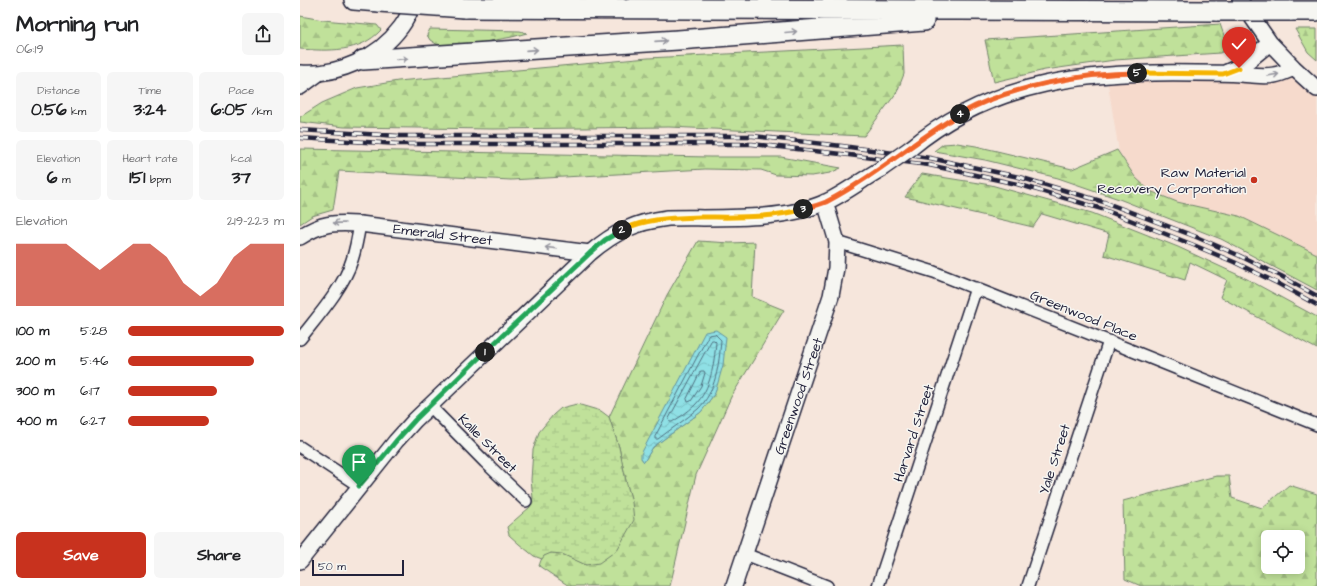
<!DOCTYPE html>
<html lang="en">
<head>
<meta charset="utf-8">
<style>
  :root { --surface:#fff; --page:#f6f6f6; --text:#202124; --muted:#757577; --accent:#c8321e }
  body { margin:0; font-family:"Architects Daughter",sans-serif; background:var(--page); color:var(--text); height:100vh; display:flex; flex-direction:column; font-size:15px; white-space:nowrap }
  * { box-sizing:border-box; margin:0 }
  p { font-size:13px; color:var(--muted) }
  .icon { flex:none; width:22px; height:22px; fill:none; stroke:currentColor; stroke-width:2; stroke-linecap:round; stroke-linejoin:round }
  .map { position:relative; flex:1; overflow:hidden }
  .details { display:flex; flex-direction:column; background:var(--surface); width:300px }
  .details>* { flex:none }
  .fabs { position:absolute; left:961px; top:530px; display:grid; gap:8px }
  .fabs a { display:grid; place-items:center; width:44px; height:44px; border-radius:6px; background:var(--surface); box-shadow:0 2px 10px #0003; font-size:20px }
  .scale { position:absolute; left:12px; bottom:10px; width:92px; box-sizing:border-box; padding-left:4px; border:2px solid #22223b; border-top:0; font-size:11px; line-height:14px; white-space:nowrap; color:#22223b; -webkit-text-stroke:3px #f6f6f2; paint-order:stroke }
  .pin { position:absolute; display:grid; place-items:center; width:34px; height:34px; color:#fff; margin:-41px -17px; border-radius:50% 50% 50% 0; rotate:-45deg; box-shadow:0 0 4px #0007 }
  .pin .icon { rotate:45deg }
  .km { position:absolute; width:20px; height:20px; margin:-10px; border-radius:50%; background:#222; color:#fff; font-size:11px; line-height:20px; text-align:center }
  .round { display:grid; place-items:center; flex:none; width:42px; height:42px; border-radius:6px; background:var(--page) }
  .headline { display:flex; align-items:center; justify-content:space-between; height:68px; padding:0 16px }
  h1 { font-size:22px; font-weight:700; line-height:30px }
  .figures { display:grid; grid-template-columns:repeat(3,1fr); gap:6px; height:68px; padding:4px 16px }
  .figures div { display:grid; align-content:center; border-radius:6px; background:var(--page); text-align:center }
  .figures b { font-size:17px; font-weight:700 }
  .figures small { font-size:11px; font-weight:400 }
  .figures p { font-size:11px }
  .chart { height:112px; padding:8px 16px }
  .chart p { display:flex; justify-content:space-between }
  .chart svg { width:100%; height:72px; margin-top:4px; fill:var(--accent); opacity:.7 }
  .action { display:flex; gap:8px; margin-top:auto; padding:8px 16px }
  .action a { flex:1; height:46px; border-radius:6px; background:var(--accent); color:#fff; font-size:16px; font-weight:700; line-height:46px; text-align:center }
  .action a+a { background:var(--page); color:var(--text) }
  ul { padding:0 16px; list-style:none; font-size:13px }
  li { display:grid; grid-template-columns:64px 48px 1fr; align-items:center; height:30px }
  li i { height:10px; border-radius:5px; background:var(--accent) }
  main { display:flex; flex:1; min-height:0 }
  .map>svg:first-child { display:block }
  .built { fill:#f6dacc }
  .forest { fill:url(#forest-firs); stroke:#71826a; fill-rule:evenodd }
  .wetland { fill:url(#wetland-marsh); stroke:#71826a }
  .water { fill:url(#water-waves); stroke:#6394a1 }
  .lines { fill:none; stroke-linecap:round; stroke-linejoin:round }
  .shore { stroke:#4e6e7f; stroke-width:1 }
  .street-casing { stroke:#22223b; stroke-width:14 }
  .secondary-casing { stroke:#22223b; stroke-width:18 }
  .highway-casing { stroke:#22223b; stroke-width:22 }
  .street { stroke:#f6f6f2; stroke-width:11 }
  .secondary { stroke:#f6f6f2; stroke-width:15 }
  .highway { stroke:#f6f6f2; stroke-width:19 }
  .rail-casing { stroke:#22223b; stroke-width:4.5 }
  .rail { stroke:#f6f6f2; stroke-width:3; stroke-dasharray:9; stroke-linecap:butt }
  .secondary-bridge-casing { stroke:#22223b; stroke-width:18; stroke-linecap:butt }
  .highway-bridge-casing { stroke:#22223b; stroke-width:22; stroke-linecap:butt }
  .secondary-bridge { stroke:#f6f6f2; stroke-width:15 }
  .highway-bridge { stroke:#f6f6f2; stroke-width:19 }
  .oneway { stroke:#9797a0 }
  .split-1-casing { stroke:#fff; stroke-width:8 }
  .split-2-casing { stroke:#fff; stroke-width:8 }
  .split-3-casing { stroke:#fff; stroke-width:8 }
  .split-4-casing { stroke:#fff; stroke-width:8 }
  .split-5-casing { stroke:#fff; stroke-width:8 }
  .split-6-casing { stroke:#fff; stroke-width:8 }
  .split-1 { stroke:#22a559; stroke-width:5 }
  .split-2 { stroke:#22a559; stroke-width:5 }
  .split-3 { stroke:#f5b400; stroke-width:5 }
  .split-4 { stroke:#f0652b; stroke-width:5 }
  .split-5 { stroke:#f0652b; stroke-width:5 }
  .split-6 { stroke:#f5b400; stroke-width:5 }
  .poi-dot { fill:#c8321e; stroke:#f6f6f2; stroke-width:1.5 }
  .labels { text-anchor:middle; stroke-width:3; stroke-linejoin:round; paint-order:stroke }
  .poi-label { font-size:14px; fill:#22223b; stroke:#f6f6f2; text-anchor:end }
  .street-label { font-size:14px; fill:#22223b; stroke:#f6f6f2 }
</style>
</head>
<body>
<main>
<section class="details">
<div class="headline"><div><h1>Morning run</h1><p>06:19</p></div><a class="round"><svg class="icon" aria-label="share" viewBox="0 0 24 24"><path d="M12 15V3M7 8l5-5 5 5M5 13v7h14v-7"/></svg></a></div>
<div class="figures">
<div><p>Distance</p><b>0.56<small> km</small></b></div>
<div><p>Time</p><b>3:24</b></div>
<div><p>Pace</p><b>6:05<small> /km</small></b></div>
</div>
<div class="figures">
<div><p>Elevation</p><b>6<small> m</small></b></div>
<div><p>Heart rate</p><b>151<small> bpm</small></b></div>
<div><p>kcal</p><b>37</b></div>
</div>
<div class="chart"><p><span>Elevation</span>219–223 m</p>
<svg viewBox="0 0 160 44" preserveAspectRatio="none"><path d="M0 44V6L10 6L20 6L30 6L40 14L50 22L60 14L70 6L80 6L90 14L100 30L110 38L120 30L130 14L140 6L150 6L160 6V44z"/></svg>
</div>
<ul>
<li><b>100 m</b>5:28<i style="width:100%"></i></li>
<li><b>200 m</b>5:46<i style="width:81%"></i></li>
<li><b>300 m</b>6:17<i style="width:57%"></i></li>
<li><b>400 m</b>6:27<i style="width:52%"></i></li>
</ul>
<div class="action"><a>Save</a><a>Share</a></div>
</section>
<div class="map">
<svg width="1017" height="586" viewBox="0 0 1017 586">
  <defs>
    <pattern id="forest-firs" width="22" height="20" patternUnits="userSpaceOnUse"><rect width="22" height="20" fill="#c0e19a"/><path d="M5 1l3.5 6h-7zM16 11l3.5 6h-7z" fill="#a5c186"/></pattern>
    <pattern id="wetland-marsh" width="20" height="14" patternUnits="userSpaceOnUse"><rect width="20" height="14" fill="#c0e19a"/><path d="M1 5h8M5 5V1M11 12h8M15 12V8" fill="none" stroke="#a5c186"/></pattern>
    <pattern id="water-waves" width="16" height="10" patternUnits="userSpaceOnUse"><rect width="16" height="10" fill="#8fe0e5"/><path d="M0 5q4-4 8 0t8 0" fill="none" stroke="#7bc0c5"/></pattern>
  </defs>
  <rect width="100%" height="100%" fill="#f6e6dc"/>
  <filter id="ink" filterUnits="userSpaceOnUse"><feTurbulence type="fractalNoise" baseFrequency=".025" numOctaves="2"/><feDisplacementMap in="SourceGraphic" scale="8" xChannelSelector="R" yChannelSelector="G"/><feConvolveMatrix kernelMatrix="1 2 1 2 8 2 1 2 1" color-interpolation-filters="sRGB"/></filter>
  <g filter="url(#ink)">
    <!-- built -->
    <path class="built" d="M994,68L1017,89V254L939,216L877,202L850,191L835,177L819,152L806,72Z"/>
    <!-- forest -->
    <path class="forest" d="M0,16L23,20L77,25L81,30C60,53 28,51 0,49Z
      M920,24L927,44L926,50L920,53L815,60L745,70L694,82L685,40Z
      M130,29L220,31L227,33L212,37L168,45H138L130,40L127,35Z
      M995,29H1017V60L1008,52Z
      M603,45L604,74L597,92L564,136L369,127L193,129L44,127L0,122V117L22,103L57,88L98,81L348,58Z
      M657,143L676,146L772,169L817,150L835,177L850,191L877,202L939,216L1017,254V290L921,239L819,199L758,178L685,160L634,151L643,144Z
      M0,149L410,157H481L541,168L530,173L512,176L476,175L461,170L405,169L211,180L39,171L33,210L12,216L0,224Z
      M622,174L691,185L792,213L878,247L947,279L1017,317V349L920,297L927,280L890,262L885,280L804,255L809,234L742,214L733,227L605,197Z
      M398,241L430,243L455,242L452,297L484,310L431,397L396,475L370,586H269L239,566C240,563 241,559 243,557C252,546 276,560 286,565L332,502L326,481L319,447L309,417L367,295ZM415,393L401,412L353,447L344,462L341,458Z
      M916,476H929L932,498L962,508L989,485L1017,494V586H841L825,579L823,501ZM968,537H998V567H968Z"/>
    <!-- wetland -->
    <path class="wetland" d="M277,404L301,411L309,417L319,447L326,481L332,502L334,520L317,550L299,563L286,565L262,554L251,553L244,556L242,559L234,556L219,544L209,535L207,527L230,507L233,498L231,480L233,450L239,432L253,415L261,408Z"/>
    <!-- water -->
    <path class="water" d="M416,330L426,337L423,365L415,393L401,412L353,447L344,462L341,458V454L405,332Z"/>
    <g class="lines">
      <!-- shore -->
      <path class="shore" d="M409,335L415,334L421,340C419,364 416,392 398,409C385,420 371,429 358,439H355V437Z
        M412,340H414L416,342C414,364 411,389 395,405C388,412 380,417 372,422H370L369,419Z
        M401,371H404L405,373L401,386L391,401L388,402L387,399Z"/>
      <!-- street casing -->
      <g class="street-casing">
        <path id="street" d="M537,242L634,272L808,341L1017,425
          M0,339C17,317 44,287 52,260C56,248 58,236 60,224
          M129,405L185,462L226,501
          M0,447L59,486
          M445,554L527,586
          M578,586L676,288
          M728,586L809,341"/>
      </g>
      <!-- secondary casing -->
      <g class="secondary-casing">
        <path id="secondary" d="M940,0L970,43L994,68L1017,89
          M927,72L943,65L970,43
          M0,73C38,76 78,58 101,27C107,19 111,10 115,0
          M0,87L19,73
          M611,148C694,79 792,71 895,73C910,73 925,73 940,74C951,75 963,77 974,75C981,74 987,71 994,68
          M0,237C23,222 34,223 60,224L290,253
          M0,561L96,441L115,420L290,253C315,232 335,222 368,218C416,217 482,222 526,202C544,194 563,179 581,169
          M434,586L531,296L536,268L537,242L525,202"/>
      </g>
      <!-- highway casing -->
      <g class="highway-casing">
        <path id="highway" d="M54,0L79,2
          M165,8L917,11
          M990,11H1017
          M63,60L378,40L624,21"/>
      </g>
      <!-- street -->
      <use href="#street" class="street"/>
      <!-- secondary -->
      <use href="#secondary" class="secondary"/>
      <!-- highway -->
      <use href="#highway" class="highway"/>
      <!-- rail casing -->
      <g class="rail-casing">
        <path id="rail" d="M0,130L100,136H453L542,146L630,158L719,177L804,202L894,236L938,255L981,276L1017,296
          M0,138L99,144H452L541,154L629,165L717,184L802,209L891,244L934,262L977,283L1017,305"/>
      </g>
      <!-- rail -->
      <use href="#rail" class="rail"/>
      <!-- secondary-bridge casing -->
      <g class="secondary-bridge-casing">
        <path id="secondary-bridge" d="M581,169L611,148"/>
      </g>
      <!-- highway-bridge casing -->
      <g class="highway-bridge-casing">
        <path id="highway-bridge" d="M79,2L165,8
          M917,11H990"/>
      </g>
      <!-- secondary-bridge -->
      <use href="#secondary-bridge" class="secondary-bridge"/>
      <!-- highway-bridge -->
      <use href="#highway-bridge" class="highway-bridge"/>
    </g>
    <!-- one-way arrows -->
    <defs><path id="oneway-shaft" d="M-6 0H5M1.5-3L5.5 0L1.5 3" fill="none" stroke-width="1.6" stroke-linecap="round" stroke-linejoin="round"/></defs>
    <g class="oneway">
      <use href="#oneway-shaft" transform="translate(491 32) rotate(-5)"/>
      <use href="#oneway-shaft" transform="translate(361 41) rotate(-4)"/>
      <use href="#oneway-shaft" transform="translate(232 50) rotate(-4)"/>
      <use href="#oneway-shaft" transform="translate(102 59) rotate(-4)"/>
      <use href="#oneway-shaft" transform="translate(973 75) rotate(-8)"/>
      <use href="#oneway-shaft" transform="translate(39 223) rotate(-179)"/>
      <use href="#oneway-shaft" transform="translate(251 248) rotate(-173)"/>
    </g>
  </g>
  <g class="lines" filter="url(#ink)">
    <!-- split-1 casing -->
    <g class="split-1-casing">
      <path id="split-1" d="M59,486L96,441L115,420L185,352"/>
    </g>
    <!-- split-2 casing -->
    <g class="split-2-casing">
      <path id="split-2" d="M185,352L290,253L305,240L322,230"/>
    </g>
    <!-- split-3 casing -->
    <g class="split-3-casing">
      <path id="split-3" d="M322,230C347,218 373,218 400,217C435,217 469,219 503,209"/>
    </g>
    <!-- split-4 casing -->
    <g class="split-4-casing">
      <path id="split-4" d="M503,209C511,207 519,205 526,202C574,177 614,141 660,114"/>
    </g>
    <!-- split-5 casing -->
    <g class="split-5-casing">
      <path id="split-5" d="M660,114C707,87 782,73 837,73"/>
    </g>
    <!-- split-6 casing -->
    <g class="split-6-casing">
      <path id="split-6" d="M837,73L923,74L939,68"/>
    </g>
    <!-- split-1 -->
    <use href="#split-1" class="split-1"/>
    <!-- split-2 -->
    <use href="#split-2" class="split-2"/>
    <!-- split-3 -->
    <use href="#split-3" class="split-3"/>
    <!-- split-4 -->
    <use href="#split-4" class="split-4"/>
    <!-- split-5 -->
    <use href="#split-5" class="split-5"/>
    <!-- split-6 -->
    <use href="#split-6" class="split-6"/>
  </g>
  <!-- markers -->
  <circle class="poi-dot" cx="954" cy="180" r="4"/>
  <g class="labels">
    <!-- poi labels -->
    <g class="poi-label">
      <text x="946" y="177">Raw Material<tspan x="946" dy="16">Recovery Corporation</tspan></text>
    </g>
    <!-- street labels -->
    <g class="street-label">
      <text transform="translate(143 234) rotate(7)" y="5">Emerald Street</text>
      <text transform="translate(784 315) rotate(22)" y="5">Greenwood Place</text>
      <text transform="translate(498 396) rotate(-71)" y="5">Greenwood Street</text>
      <text transform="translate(613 433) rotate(-72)" y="5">Harvard Street</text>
      <text transform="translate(188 443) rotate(45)" y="5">Kalle Street</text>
      <text transform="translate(754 459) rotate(-72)" y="5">Yale Street</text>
    </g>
  </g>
</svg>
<div class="fabs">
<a><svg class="icon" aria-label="locate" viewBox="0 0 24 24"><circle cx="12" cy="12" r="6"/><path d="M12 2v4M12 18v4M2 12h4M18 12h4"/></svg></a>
</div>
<div class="scale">50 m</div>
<div class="pin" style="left:59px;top:486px;background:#1e9e55"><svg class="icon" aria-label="arrive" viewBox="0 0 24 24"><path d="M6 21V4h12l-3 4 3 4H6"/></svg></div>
<div class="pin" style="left:939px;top:68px;background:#d93025"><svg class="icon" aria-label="check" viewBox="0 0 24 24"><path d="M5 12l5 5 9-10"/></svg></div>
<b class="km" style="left:185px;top:352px">1</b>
<b class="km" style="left:322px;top:230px">2</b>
<b class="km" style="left:503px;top:209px">3</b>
<b class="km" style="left:660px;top:114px">4</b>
<b class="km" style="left:837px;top:73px">5</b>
</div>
</main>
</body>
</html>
